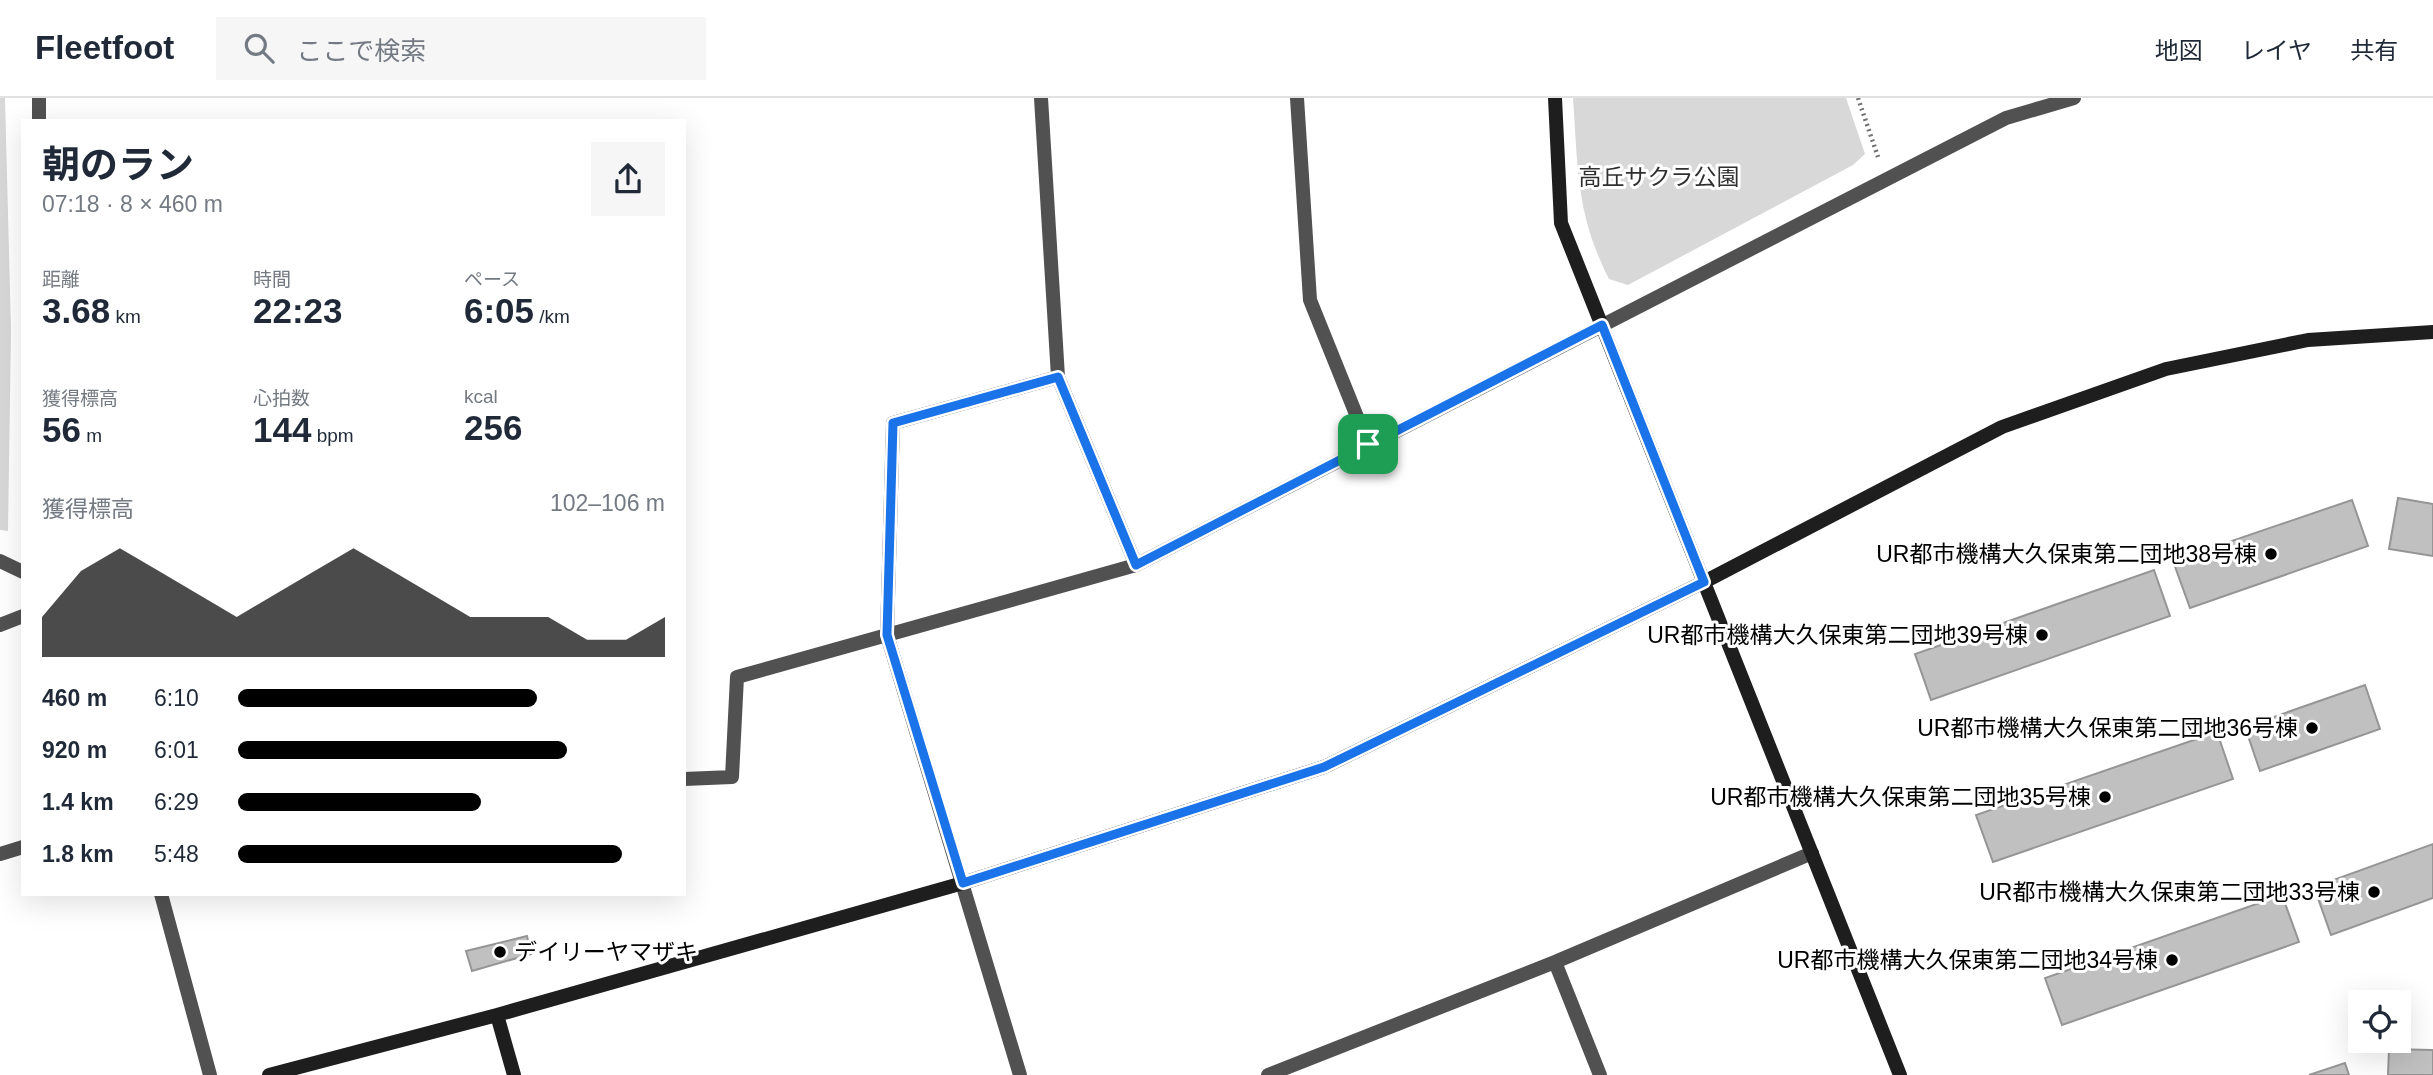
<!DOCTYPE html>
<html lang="ja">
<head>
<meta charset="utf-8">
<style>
  :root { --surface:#fff; --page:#f6f6f7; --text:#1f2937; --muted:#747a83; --line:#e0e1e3; --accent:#000 }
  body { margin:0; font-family:Arial,"Noto Sans JP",sans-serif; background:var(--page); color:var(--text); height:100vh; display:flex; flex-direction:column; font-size:26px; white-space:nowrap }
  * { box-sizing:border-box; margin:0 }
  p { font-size:23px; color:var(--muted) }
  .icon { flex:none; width:38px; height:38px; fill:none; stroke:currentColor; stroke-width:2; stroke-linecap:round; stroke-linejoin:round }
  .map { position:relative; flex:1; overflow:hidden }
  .drawer { position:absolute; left:21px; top:21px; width:665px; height:777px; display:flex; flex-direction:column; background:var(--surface); border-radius:0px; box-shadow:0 7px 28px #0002 }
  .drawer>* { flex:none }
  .fabs { position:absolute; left:2348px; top:892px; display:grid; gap:14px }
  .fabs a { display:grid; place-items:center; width:63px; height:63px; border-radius:0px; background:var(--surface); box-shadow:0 7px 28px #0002; font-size:35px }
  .pin { position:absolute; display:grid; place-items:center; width:60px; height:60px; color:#fff; margin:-30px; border-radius:14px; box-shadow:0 4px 10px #0006 }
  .round { display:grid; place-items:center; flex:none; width:74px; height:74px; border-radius:0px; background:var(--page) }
  .head { display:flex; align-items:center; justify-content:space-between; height:119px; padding:0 21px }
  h1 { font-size:38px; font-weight:700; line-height:52px }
  .figures { display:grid; grid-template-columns:repeat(3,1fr); gap:10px; height:119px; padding:7px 21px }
  .figures div { display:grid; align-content:center }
  .figures b { font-size:35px; font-weight:700 }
  .figures small { font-size:19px; font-weight:400 }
  .figures p { font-size:19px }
  .chart { height:196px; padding:14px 21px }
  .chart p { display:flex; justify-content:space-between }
  .chart svg { width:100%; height:126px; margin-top:7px; fill:var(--accent); opacity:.7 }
  ul { padding:0 21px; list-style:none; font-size:23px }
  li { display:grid; grid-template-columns:112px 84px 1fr; align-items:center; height:52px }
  li i { height:18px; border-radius:9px; background:var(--accent) }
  header { display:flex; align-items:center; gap:42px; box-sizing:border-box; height:98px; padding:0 35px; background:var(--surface); border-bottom:2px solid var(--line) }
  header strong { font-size:33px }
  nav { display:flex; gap:38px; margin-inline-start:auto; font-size:24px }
  .search { width:490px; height:63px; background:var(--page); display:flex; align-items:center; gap:18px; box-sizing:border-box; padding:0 24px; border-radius:0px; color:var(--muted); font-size:26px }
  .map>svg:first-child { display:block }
  .green { fill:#d8d8d8 }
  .building { fill:#c0c0c0; stroke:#959595; stroke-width:2 }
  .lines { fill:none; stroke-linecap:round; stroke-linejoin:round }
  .path { stroke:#737373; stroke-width:4.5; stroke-dasharray:2 3.5; stroke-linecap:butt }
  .street { stroke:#515151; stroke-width:14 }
  .secondary { stroke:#1e1e1e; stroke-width:14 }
  .route-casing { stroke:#fff; stroke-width:14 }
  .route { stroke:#1a73e8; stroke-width:9 }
  .poi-dot { fill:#000; stroke:#fff; stroke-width:2.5 }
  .labels { text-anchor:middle; stroke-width:6; stroke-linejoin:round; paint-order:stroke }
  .park-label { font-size:23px; fill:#2f2f2f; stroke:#fff }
  .poi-label { font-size:23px; fill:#000; stroke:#fff; text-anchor:end }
</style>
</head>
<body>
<header>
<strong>Fleetfoot</strong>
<div class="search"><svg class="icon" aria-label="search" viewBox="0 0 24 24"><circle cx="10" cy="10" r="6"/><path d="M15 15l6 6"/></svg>ここで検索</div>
<nav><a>地図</a><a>レイヤ</a><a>共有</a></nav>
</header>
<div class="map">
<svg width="2433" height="977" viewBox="0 0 2433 977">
  <rect width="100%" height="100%" fill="#fff"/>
  <!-- green -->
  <path class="green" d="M0,0H5L11,232L8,433L0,432Z
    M1573,0H1846L1865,56L1853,67L1628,187L1609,181C1576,116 1578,71 1573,0Z"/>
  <!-- building -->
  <path class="building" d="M2398,400L2433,406V458L2389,451Z
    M2352,402L2368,448L2190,510L2173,463Z
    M2154,472L2170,518L1931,602L1915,556Z
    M2365,587L2380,631L2260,673L2245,629Z
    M2217,634L2233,681L1993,764L1976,717Z
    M2433,746V800L2331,837L2314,789Z
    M2282,797L2299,844L2062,927L2045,880Z
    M527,838L531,856L472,873L466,853Z
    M2389,951L2433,952V977H2388Z
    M2345,965L2349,977H2309Z"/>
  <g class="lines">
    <!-- path -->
    <path class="path" d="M1858,0L1878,59"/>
    <!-- street -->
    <path class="street" d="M39,0V23
      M1041,0L1058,279L1136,467
      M1297,0L1310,202L1368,346
      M0,463L23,474
      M0,527L23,518
      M684,681L732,679L737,579L887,537L893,325L1058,279
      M0,756L23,749
      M161,796L210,977
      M1555,864L1600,977
      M1020,977L887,537L1136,467L2006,20L2074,0
      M1268,977L1555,864L1812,755"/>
    <!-- secondary -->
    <path class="secondary" d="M1555,0L1561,125L1900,977
      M497,917L514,977
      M269,977L497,917L963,785L1324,669L1704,484L2002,329L2166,271L2308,242L2433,234"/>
  </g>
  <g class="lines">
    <!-- route casing -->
    <g class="route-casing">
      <path id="route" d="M1602,227L1704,484L1324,669L963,785L887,537L893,325L1058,279L1136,467Z"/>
    </g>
    <!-- route -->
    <use href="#route" class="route"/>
  </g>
  <!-- markers -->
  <g class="poi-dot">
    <circle cx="2271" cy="456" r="7"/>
    <circle cx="2042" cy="537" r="7"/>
    <circle cx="2312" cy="630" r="7"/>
    <circle cx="2105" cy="699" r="7"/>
    <circle cx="2374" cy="794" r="7"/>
    <circle cx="500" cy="854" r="7"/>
    <circle cx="2172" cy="862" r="7"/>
  </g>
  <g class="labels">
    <!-- park labels -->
    <g class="park-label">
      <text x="1659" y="87">高丘サクラ公園</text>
    </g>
    <!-- poi labels -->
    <g class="poi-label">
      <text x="2257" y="464">UR都市機構大久保東第二団地38号棟</text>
      <text x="2028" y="545">UR都市機構大久保東第二団地39号棟</text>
      <text x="2298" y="638">UR都市機構大久保東第二団地36号棟</text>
      <text x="2091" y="707">UR都市機構大久保東第二団地35号棟</text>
      <text x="2360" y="802">UR都市機構大久保東第二団地33号棟</text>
      <text x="514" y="862" text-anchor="start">デイリーヤマザキ</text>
      <text x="2158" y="870">UR都市機構大久保東第二団地34号棟</text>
    </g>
  </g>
</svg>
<div class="fabs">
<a><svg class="icon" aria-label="locate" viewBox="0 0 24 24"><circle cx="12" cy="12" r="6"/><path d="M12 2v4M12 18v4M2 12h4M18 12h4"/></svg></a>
</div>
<div class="pin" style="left:1368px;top:346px;background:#1e9e55"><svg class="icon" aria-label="arrive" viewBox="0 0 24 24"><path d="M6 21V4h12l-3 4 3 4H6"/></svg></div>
<section class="drawer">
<div class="head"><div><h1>朝のラン</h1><p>07:18 · 8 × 460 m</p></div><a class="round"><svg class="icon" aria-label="share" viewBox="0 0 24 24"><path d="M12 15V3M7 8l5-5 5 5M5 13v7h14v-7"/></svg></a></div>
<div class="figures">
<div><p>距離</p><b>3.68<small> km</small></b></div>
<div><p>時間</p><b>22:23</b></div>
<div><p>ペース</p><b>6:05<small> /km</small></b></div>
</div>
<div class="figures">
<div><p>獲得標高</p><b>56<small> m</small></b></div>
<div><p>心拍数</p><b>144<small> bpm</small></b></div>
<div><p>kcal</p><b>256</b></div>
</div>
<div class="chart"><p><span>獲得標高</span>102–106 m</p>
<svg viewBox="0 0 160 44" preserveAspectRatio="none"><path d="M0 44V30L10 14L20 6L30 14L40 22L50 30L60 22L70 14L80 6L90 14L100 22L110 30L120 30L130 30L140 38L150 38L160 30V44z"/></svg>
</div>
<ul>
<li><b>460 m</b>6:10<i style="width:70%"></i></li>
<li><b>920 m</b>6:01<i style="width:77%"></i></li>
<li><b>1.4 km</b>6:29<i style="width:57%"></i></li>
<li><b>1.8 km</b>5:48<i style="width:90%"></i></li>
</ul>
</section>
</div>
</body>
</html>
